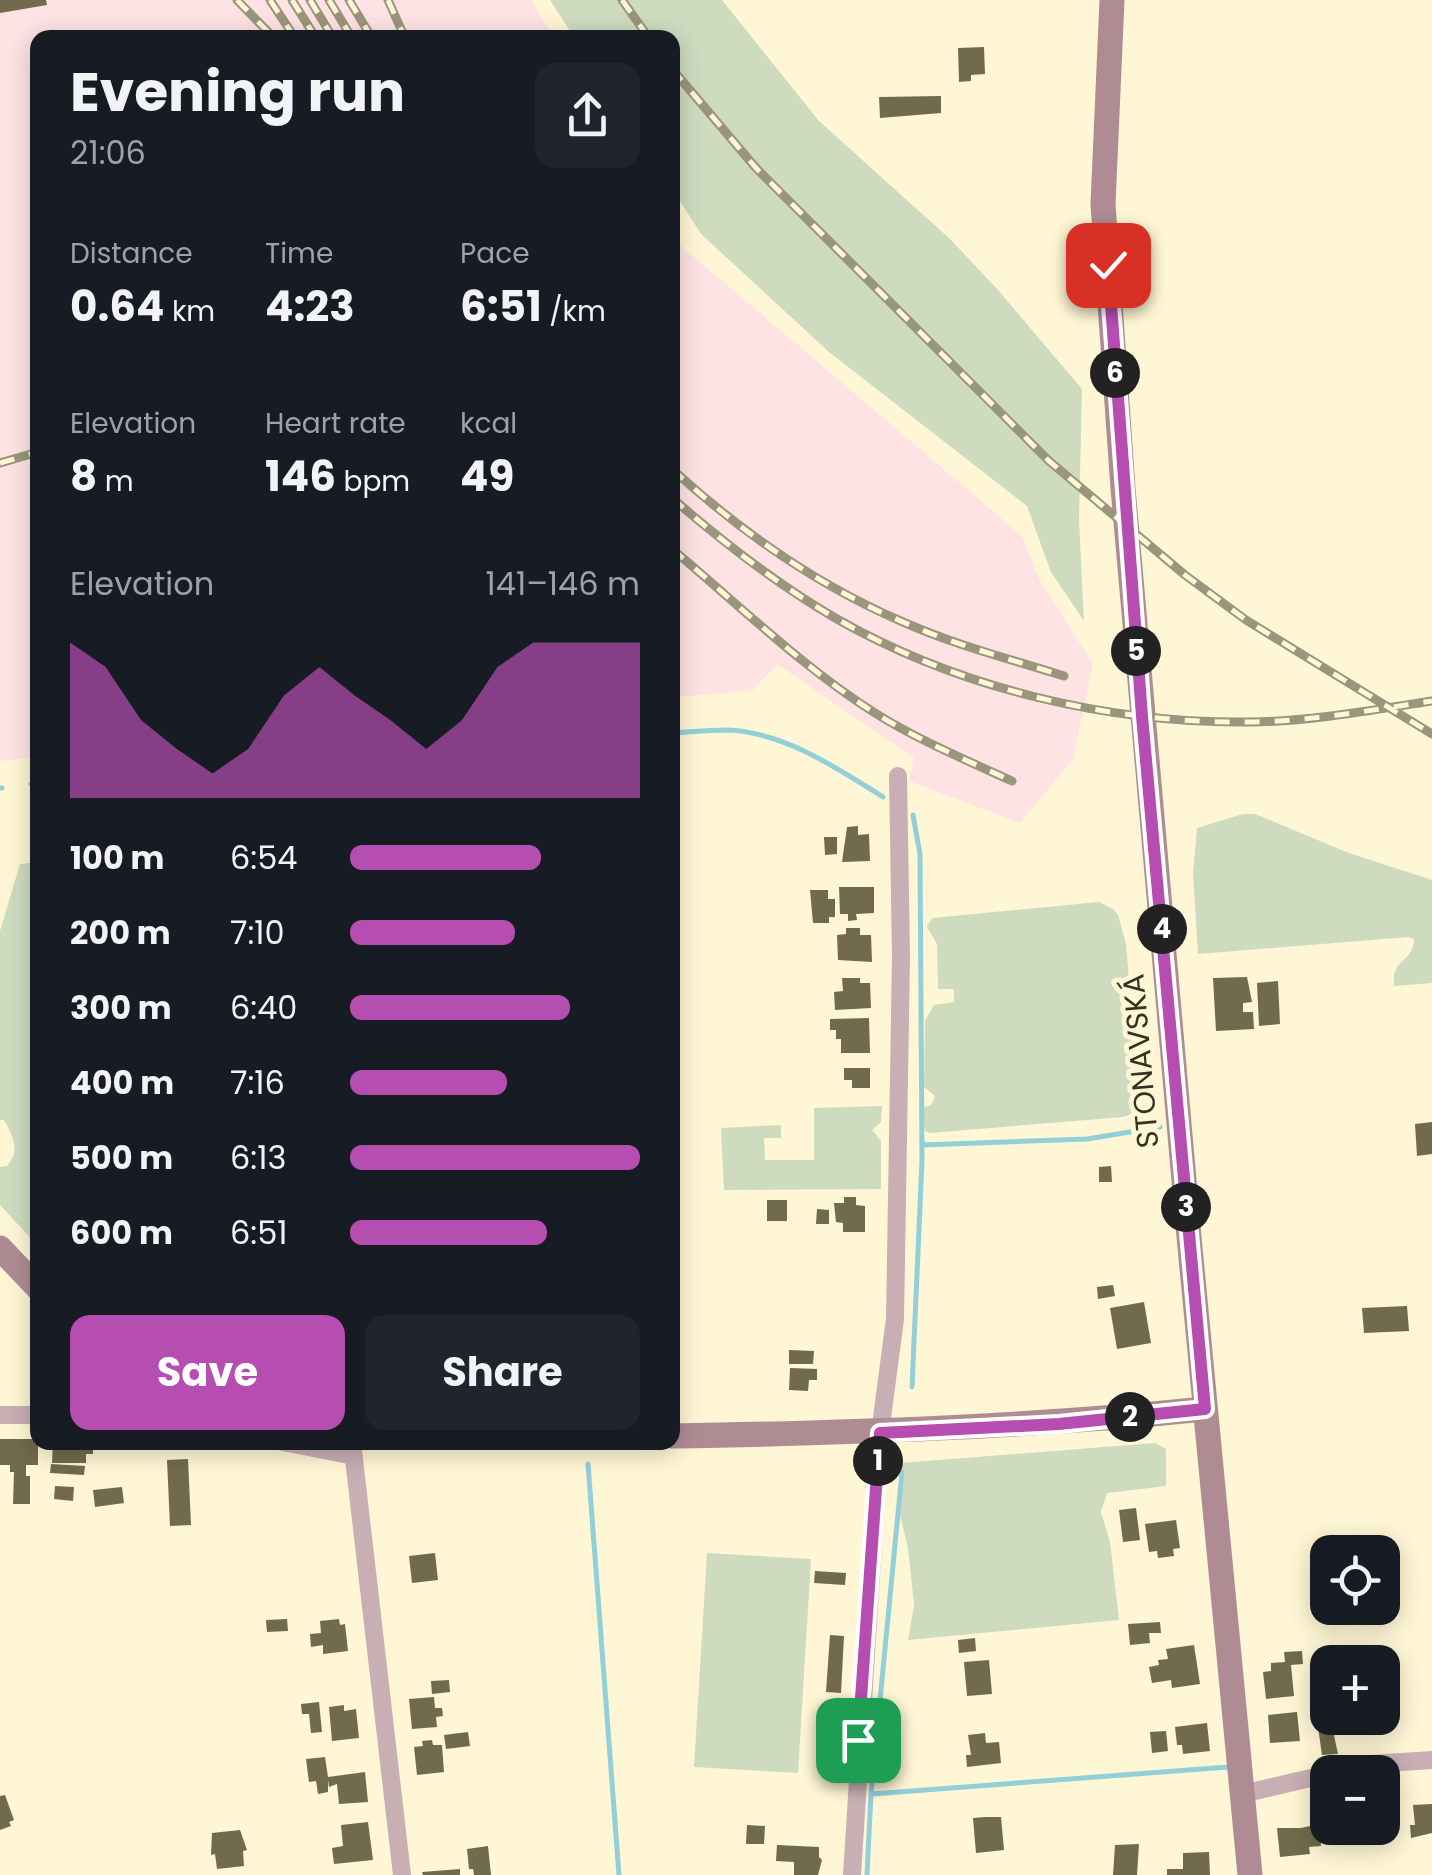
<!DOCTYPE html>
<html lang="en">
<head>
<meta charset="utf-8">
<style>
  :root { --surface:#171b24; --page:#20242c; --text:#f1f3f6; --muted:#9ea1a6; --accent:#b64db0 }
  body { margin:0; font-family:Poppins,sans-serif; background:var(--page); color:var(--text); height:100vh; display:flex; flex-direction:column; font-size:38px; white-space:nowrap }
  * { box-sizing:border-box; margin:0 }
  p { font-size:32px; color:var(--muted) }
  .icon { flex:none; width:55px; height:55px; fill:none; stroke:currentColor; stroke-width:2; stroke-linecap:round; stroke-linejoin:round }
  .map { position:relative; flex:1; overflow:hidden }
  .drawer { position:absolute; left:30px; top:30px; width:650px; height:1420px; display:flex; flex-direction:column; background:var(--surface); border-radius:20px; box-shadow:0 5px 25px #0003 }
  .drawer>* { flex:none }
  .controls { position:absolute; left:1310px; top:1535px; display:grid; gap:20px }
  .controls a { display:grid; place-items:center; width:90px; height:90px; border-radius:20px; background:var(--surface); box-shadow:0 5px 25px #0003; font-size:50px }
  .pin { position:absolute; display:grid; place-items:center; width:85px; height:85px; color:#fff; margin:-42px; border-radius:20px; box-shadow:0 5px 15px #0006 }
  .km { position:absolute; width:50px; height:50px; margin:-25px; border-radius:50%; background:#222; color:#fff; font-size:28px; line-height:50px; text-align:center }
  .round { display:grid; place-items:center; flex:none; width:105px; height:105px; border-radius:20px; background:var(--page) }
  .summary { display:flex; align-items:center; justify-content:space-between; height:170px; padding:0 40px }
  h1 { font-size:55px; font-weight:700; line-height:75px }
  .stats { display:grid; grid-template-columns:repeat(3,1fr); gap:15px; height:170px; padding:10px 40px }
  .stats div { display:grid; align-content:center }
  .stats b { font-size:42px; font-weight:700 }
  .stats small { font-size:28px; font-weight:400 }
  .stats p { font-size:28px }
  .chart { height:280px; padding:20px 40px }
  .chart p { display:flex; justify-content:space-between }
  .chart svg { width:100%; height:180px; margin-top:10px; fill:var(--accent); opacity:.7 }
  .action { display:flex; gap:20px; margin-top:auto; padding:20px 40px }
  .action a { flex:1; height:115px; border-radius:20px; background:var(--accent); color:#fff; font-size:40px; font-weight:700; line-height:115px; text-align:center }
  .action a+a { background:var(--page); color:var(--text) }
  ul { padding:0 40px; list-style:none; font-size:32px }
  li { display:grid; grid-template-columns:160px 120px 1fr; align-items:center; height:75px }
  li i { height:25px; border-radius:12px; background:var(--accent) }
  .map>svg:first-child { display:block }
  .industrial { fill:#ffe3e4 }
  .green { fill:#cedbbf }
  .lines { fill:none; stroke-linecap:round; stroke-linejoin:round }
  .stream { stroke:#92cfd9; stroke-width:5 }
  .building { fill:#716a4c }
  .street { stroke:#c7afb4; stroke-width:18 }
  .secondary { stroke:#af8c94; stroke-width:25 }
  .rail-casing { stroke:#9a957d; stroke-width:9 }
  .rail { stroke:#fef6d4; stroke-width:5; stroke-dasharray:15; stroke-linecap:butt }
  .route-casing { stroke:#fff; stroke-width:20 }
  .route { stroke:#b64db0; stroke-width:12 }
  .labels { text-anchor:middle; stroke-width:10; stroke-linejoin:round; paint-order:stroke }
  .street-label { font-size:30px; fill:#353225; stroke:#fef6d4 }
</style>
</head>
<body>
<div class="map">
<svg width="1432" height="1875" viewBox="0 0 1432 1875">
  <rect width="100%" height="100%" fill="#fef6d4"/>
  <!-- industrial -->
  <path class="industrial" d="M0,0H531L554,37L38,38L37,757L0,761Z
    M673,232L680,245L1022,536L1039,579L1093,664L1073,759L1020,823L909,781L914,758L777,664L752,691L673,697Z"/>
  <!-- green -->
  <path class="green" d="M550,0H722L819,121L950,239L998,290L1082,389L1079,520L1084,621L1051,572L1027,506L829,352L701,234L673,190L672,38L574,37Z
    M1243,814H1255L1349,853L1432,880V983L1394,986C1391,957 1413,964 1414,939L1408,937L1198,954L1193,874L1197,828Z
    M37,862H38L37,1245L0,1205V1167L7,1166C21,1151 13,1136 4,1120H0V931L20,864Z
    M1099,902L1113,909L1118,915L1126,944L1139,1101L1132,1114L1123,1117L930,1133L925,1131L922,1108L931,1105L935,1096L924,1087L925,1021L934,1005L954,1002V989H938L937,944L927,927L932,918Z
    M882,1106L881,1122L872,1130L881,1141V1189L724,1190L721,1128L781,1125V1138H764L765,1160H814V1108Z
    M1155,1443L1166,1449V1486L1107,1493L1101,1512L1110,1542L1119,1620L908,1640L914,1605L908,1548L899,1511L900,1463Z
    M707,1553L811,1559L798,1773L694,1767Z"/>
  <g class="lines">
    <!-- stream -->
    <path class="stream" d="M672,733C690,732 709,730 727,730C784,732 837,768 883,797
      M31,784L38,783
      M0,788H2
      M922,1145L1087,1139L1160,1127
      M912,1387L922,1161L920,854L913,815
      M588,1464L619,1875
      M872,1794L1228,1767
      M867,1875L871,1794L902,1472"/>
  </g>
  <!-- building -->
  <path class="building" d="M0,0H46L47,5L0,13Z
    M984,47L985,74L971,75V81L959,82L958,48Z
    M941,96V113L880,118L879,97Z
    M858,826V835L869,834L870,861L842,862L847,827Z
    M824,837H837V854L825,855Z
    M839,887H874V913L856,914L857,920L848,921V914H840Z
    M810,890H828V899H835V917H829V923H813Z
    M846,928H860V935H871L872,962L838,960L837,935L846,934Z
    M1247,977L1252,1002L1243,1003V1012H1253L1254,1029L1216,1031L1213,978Z
    M842,978H860V983H870L871,1008L835,1010L834,992L843,991Z
    M1278,981L1280,1024L1259,1026L1257,983Z
    M869,1018L870,1053H841V1039H836V1030H830V1019Z
    M844,1068H870V1088H852V1080H844Z
    M1432,1122V1154L1417,1156L1415,1124Z
    M1111,1166L1112,1182H1099V1167Z
    M844,1197H856V1205L865,1206V1232H843V1223L836,1222L834,1203H844Z
    M767,1200H787V1221H767Z
    M817,1209L829,1210V1224H816Z
    M1113,1285L1115,1296L1098,1299L1097,1287Z
    M1144,1302L1151,1343L1117,1349L1110,1308Z
    M1407,1306L1409,1331L1364,1333L1362,1308Z
    M789,1350L814,1351L813,1364H789Z
    M790,1368L817,1369V1380H809L808,1391L789,1390Z
    M0,1439H38V1465H26V1476H30V1504H13L14,1472H10V1465H0Z
    M53,1442H93V1454H86V1463H52Z
    M188,1459L191,1525L170,1526L167,1460Z
    M51,1464L85,1466L84,1475L50,1473Z
    M55,1486L74,1487L73,1501L54,1499Z
    M122,1487L124,1503L95,1507L93,1490Z
    M1136,1508L1140,1540L1123,1542L1119,1510Z
    M1176,1520L1180,1548L1173,1549L1174,1556L1158,1558L1157,1551L1149,1552L1145,1524Z
    M435,1553L438,1580L412,1583L409,1556Z
    M815,1571L846,1573L845,1585L814,1583Z
    M287,1619L288,1631L267,1632L266,1620Z
    M339,1619L340,1625L345,1624L348,1651L323,1654V1645L311,1647L310,1634L321,1633L320,1621Z
    M1160,1622L1161,1633H1149L1150,1643L1130,1645L1128,1624Z
    M830,1635L844,1636L841,1693L826,1692Z
    M975,1638L976,1651L959,1653L958,1640Z
    M1194,1645L1200,1684L1172,1688L1171,1680L1152,1683L1149,1667L1159,1665L1158,1660L1168,1659L1166,1649Z
    M1302,1651L1303,1664L1291,1665L1294,1696L1266,1699L1263,1672L1271,1671V1663L1285,1662L1284,1652Z
    M989,1660L992,1694L967,1696L964,1662Z
    M449,1680L450,1692L432,1694L431,1681Z
    M1328,1689V1720L1313,1721L1310,1690Z
    M434,1697L435,1708H442L443,1716L436,1717L437,1727L412,1729L409,1699Z
    M319,1702L322,1732L311,1733L309,1714H302L301,1704Z
    M344,1705V1711L356,1709L359,1738L332,1741L329,1707Z
    M1297,1712L1300,1741L1270,1743L1268,1715Z
    M1207,1723L1210,1751L1183,1754L1182,1745H1177L1175,1727Z
    M1332,1726L1338,1754L1322,1755L1318,1727Z
    M1166,1731L1168,1751L1152,1753L1150,1732Z
    M468,1732L470,1746L446,1749L444,1735Z
    M985,1733L986,1743L999,1742L1001,1763L967,1767L966,1755H971L968,1735Z
    M432,1740L433,1745H442L444,1772L417,1775L414,1747L423,1746L422,1741Z
    M325,1757L328,1777L365,1772L368,1802L339,1804L337,1784L329,1787L328,1780V1792L318,1794L316,1781L309,1782L306,1759Z
    M5,1795L14,1820L9,1822L11,1826L0,1830V1796Z
    M1432,1804V1833L1411,1838L1410,1825H1415L1413,1805Z
    M985,1817H1001L1004,1850L976,1853L973,1818Z
    M368,1822L373,1860L334,1864L332,1848L343,1846L341,1825Z
    M1319,1824L1321,1846L1309,1847L1310,1854L1280,1857L1277,1828H1301Z
    M747,1825L765,1826L764,1844H746Z
    M240,1830L247,1850L243,1851L244,1866L217,1869L215,1854L211,1855L212,1833Z
    M1139,1844L1137,1875H1113L1115,1845Z
    M777,1845L819,1847V1857L822,1860L818,1875H794V1862L776,1861Z
    M488,1846L491,1875H474L473,1869H469L467,1849Z
    M1209,1852L1210,1875H1167V1869H1183V1853Z
    M460,1869V1875H423L422,1872Z"/>
  <g class="lines">
    <!-- street -->
    <path class="street" d="M0,1415H38
      M283,1442L354,1456
      M352,1442L402,1875
      M1335,1772L1371,1764L1432,1760
      M1242,1794L1328,1774
      M852,1875L880,1433L895,1319L901,956L898,776"/>
    <!-- secondary -->
    <path class="secondary" d="M1112,0L1103,204L1123,488L1189,1237L1250,1875
      M0,1248L38,1288
      M672,1436C851,1433 1027,1427 1205,1409"/>
    <!-- rail casing -->
    <g class="rail-casing">
      <path id="rail" d="M237,0L274,38
        M270,0L295,38
        M292,0L316,38
        M310,0L333,38
        M329,0L352,38
        M349,0L372,38
        M388,0L405,38
        M622,0L649,38
        M672,69L756,168L1049,461L1185,575L1246,620L1432,734
        M0,463L38,452
        M672,469C741,532 817,585 903,622C955,645 1010,659 1064,676
        M672,498C724,543 778,585 837,619C960,689 1111,724 1252,722C1312,721 1372,710 1432,701
        M672,549C738,604 802,667 875,713C918,740 966,760 1012,781"/>
    </g>
    <!-- rail -->
    <use href="#rail" class="rail"/>
  </g>
  <g class="lines">
    <!-- route casing -->
    <g class="route-casing">
      <path id="route" d="M858,1740L880,1433L1059,1424L1205,1409L1142,716L1108,265"/>
    </g>
    <!-- route -->
    <use href="#route" class="route"/>
  </g>
  <g class="labels">
    <!-- street labels -->
    <g class="street-label">
      <text transform="translate(1141 1061) rotate(-95)" y="10">STONAVSKÁ</text>
    </g>
  </g>
</svg>
<div class="controls">
<a><svg class="icon" aria-label="locate" viewBox="0 0 24 24"><circle cx="12" cy="12" r="6"/><path d="M12 2v4M12 18v4M2 12h4M18 12h4"/></svg></a>
<a>+</a>
<a>−</a>
</div>
<div class="pin" style="left:858px;top:1740px;background:#1e9e55"><svg class="icon" aria-label="arrive" viewBox="0 0 24 24"><path d="M6 21V4h12l-3 4 3 4H6"/></svg></div>
<div class="pin" style="left:1108px;top:265px;background:#d93025"><svg class="icon" aria-label="check" viewBox="0 0 24 24"><path d="M5 12l5 5 9-10"/></svg></div>
<b class="km" style="left:878px;top:1461px">1</b>
<b class="km" style="left:1130px;top:1417px">2</b>
<b class="km" style="left:1186px;top:1207px">3</b>
<b class="km" style="left:1162px;top:929px">4</b>
<b class="km" style="left:1136px;top:651px">5</b>
<b class="km" style="left:1115px;top:373px">6</b>
<section class="drawer">
<div class="summary"><div><h1>Evening run</h1><p>21:06</p></div><a class="round"><svg class="icon" aria-label="share" viewBox="0 0 24 24"><path d="M12 15V3M7 8l5-5 5 5M5 13v7h14v-7"/></svg></a></div>
<div class="stats">
<div><p>Distance</p><b>0.64<small> km</small></b></div>
<div><p>Time</p><b>4:23</b></div>
<div><p>Pace</p><b>6:51<small> /km</small></b></div>
</div>
<div class="stats">
<div><p>Elevation</p><b>8<small> m</small></b></div>
<div><p>Heart rate</p><b>146<small> bpm</small></b></div>
<div><p>kcal</p><b>49</b></div>
</div>
<div class="chart"><p><span>Elevation</span>141–146 m</p>
<svg viewBox="0 0 160 44" preserveAspectRatio="none"><path d="M0 44V6L10 12L20 25L30 32L40 38L50 32L60 19L70 12L80 19L90 25L100 32L110 25L120 12L130 6L140 6L150 6L160 6V44z"/></svg>
</div>
<ul>
<li><b>100 m</b>6:54<i style="width:66%"></i></li>
<li><b>200 m</b>7:10<i style="width:57%"></i></li>
<li><b>300 m</b>6:40<i style="width:76%"></i></li>
<li><b>400 m</b>7:16<i style="width:54%"></i></li>
<li><b>500 m</b>6:13<i style="width:100%"></i></li>
<li><b>600 m</b>6:51<i style="width:68%"></i></li>
</ul>
<div class="action"><a>Save</a><a>Share</a></div>
</section>
</div>
</body>
</html>
